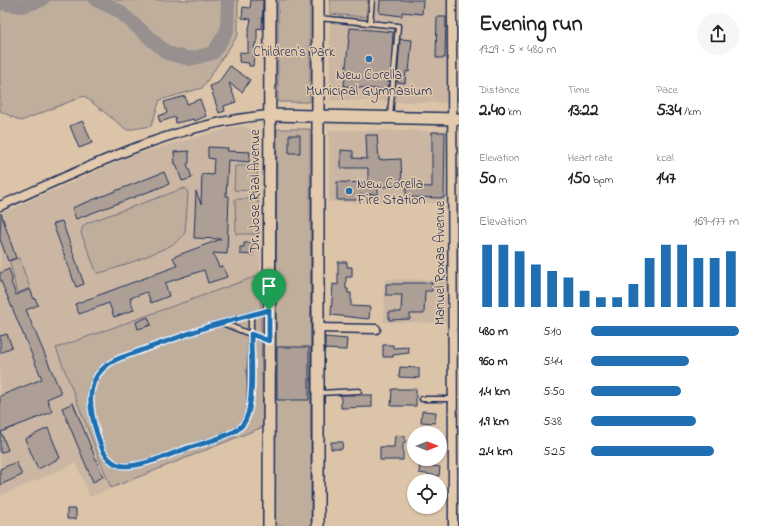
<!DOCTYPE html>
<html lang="en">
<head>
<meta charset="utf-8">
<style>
  :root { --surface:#fff; --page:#f6f6f6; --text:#222; --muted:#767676; --accent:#1f6fb2 }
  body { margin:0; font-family:"Indie Flower",sans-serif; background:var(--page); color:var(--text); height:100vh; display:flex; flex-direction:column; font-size:15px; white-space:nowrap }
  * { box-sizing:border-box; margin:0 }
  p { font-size:13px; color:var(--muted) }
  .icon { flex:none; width:22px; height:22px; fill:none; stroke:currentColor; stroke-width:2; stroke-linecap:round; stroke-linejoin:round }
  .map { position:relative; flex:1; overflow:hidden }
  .drawer { display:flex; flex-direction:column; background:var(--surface); width:300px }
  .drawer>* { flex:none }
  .needle { width:26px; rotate:90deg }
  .tools { position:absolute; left:407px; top:426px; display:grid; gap:8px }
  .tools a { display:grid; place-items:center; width:40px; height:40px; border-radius:50%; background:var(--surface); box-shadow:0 1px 3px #0004; font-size:20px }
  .pin { position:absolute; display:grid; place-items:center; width:34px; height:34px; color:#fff; margin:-41px -17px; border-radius:50% 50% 50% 0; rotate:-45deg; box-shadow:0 0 4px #0007 }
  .pin .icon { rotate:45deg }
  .round { display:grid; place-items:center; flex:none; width:42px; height:42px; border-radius:21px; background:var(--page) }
  .headline { display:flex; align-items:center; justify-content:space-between; height:68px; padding:0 20px }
  h1 { font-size:22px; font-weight:700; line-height:30px }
  .figures { display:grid; grid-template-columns:repeat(3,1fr); gap:6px; height:68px; padding:4px 20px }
  .figures div { display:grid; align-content:center }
  .figures b { font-size:17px; font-weight:700 }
  .figures small { font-size:11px; font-weight:400 }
  .figures p { font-size:11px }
  .chart { height:112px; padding:8px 20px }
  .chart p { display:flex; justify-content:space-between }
  .chart svg { width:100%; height:72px; margin-top:4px; stroke:var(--accent); stroke-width:6 }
  ul { padding:0 20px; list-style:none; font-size:13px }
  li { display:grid; grid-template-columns:64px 48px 1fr; align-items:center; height:30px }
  li i { height:10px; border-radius:5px; background:var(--accent) }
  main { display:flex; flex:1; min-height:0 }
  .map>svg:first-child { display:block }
  .built { fill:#cab6a2 }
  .green { fill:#c0ae9d; stroke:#6e6e7e }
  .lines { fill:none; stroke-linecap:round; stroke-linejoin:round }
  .river { stroke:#97908f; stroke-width:14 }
  .building { fill:#ad9f96; stroke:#1b2f5e }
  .lane-casing { stroke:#1b2f5e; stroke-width:7 }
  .street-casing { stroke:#1b2f5e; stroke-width:11 }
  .secondary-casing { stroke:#1b2f5e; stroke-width:14 }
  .lane { stroke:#e4caac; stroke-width:4 }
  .street { stroke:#e4caac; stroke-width:8 }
  .secondary { stroke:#e4caac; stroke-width:11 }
  .route-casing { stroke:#fff; stroke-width:8 }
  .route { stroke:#1f6fb2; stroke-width:5 }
  .poi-dot { fill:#1f6fb2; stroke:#e4caac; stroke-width:1.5 }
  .labels { text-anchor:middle; stroke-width:3; stroke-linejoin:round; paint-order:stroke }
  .park-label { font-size:14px; fill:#2c3c64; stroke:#e4caac }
  .poi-label { font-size:14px; fill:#1b2f5e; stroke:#e4caac }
  .street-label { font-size:14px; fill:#1b2f5e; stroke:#e4caac }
</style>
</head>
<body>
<main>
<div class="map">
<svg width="459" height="526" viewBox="0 0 459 526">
  <rect width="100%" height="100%" fill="#dcc4a9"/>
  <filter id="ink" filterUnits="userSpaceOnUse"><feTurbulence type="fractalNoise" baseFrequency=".025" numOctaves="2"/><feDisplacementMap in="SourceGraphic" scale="8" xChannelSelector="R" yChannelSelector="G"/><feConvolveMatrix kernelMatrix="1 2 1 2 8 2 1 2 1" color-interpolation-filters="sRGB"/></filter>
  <g filter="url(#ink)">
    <!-- built -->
    <path class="built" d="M330,0H447V103L330,100Z
      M243,126L251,129L256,134L259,143L260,275L56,348L111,488L90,497L76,463L0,496V214L133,155L230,128Z
      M329,130L447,131L446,203L329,202Z
      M385,279L447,280L446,323L384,322Z"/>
    <!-- green -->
    <path class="green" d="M0,0H238V35L202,88L160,100L151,126L127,130L84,96L21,121L0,111Z
      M278,0H310V102H278Z
      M330,0H368L366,17L330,14Z
      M277,129H310L311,526H275Z
      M235,166H257V191L234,190Z
      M185,188L187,190L188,194L185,232C183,237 179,240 175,243C166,249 105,274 97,273L81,233L83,226L87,223Z
      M235,199H258L259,234H236Z
      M19,258L30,288L17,293C15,288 15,285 14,280C14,274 10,268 10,261Z
      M260,275L263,427L111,488L56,348Z"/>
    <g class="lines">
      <!-- river -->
      <path class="river" d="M96,0L119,11L167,53L190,59L213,53L227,31L228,0
        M0,3L22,6L42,0"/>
    </g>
    <!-- building -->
    <path class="building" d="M251,0H263L262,29L257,28V43H255L253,66H249V63L239,62L240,52L248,53V34L251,19L242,18L243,7L250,8Z
      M380,0H423L422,14L402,12V16L379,13Z
      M437,17H446L445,58H436Z
      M350,28L393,32L390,81H388L387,90L344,86Z
      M400,39L412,40L409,72L406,71L405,83L397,82Z
      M230,66L250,80L242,92L229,83L236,102L224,106L225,111L219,113L210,86L218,83Z
      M185,96L187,104L200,99L206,116L195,121L194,119L176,123L175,117L160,122L158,116L167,113L164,102Z
      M83,121L92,143L79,148L70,126Z
      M432,132H445L444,198L406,197V186L432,187Z
      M289,135H300V153H289Z
      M366,135H377L379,160L401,159L402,186L378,187V194L360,195V200H337V182L368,183V168H341V150L353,151V158L367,159Z
      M208,147L228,148L227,151L250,152L249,162L228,160L226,196H229L227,254L213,253L219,267L223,266L227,277L208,283L204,270L165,283L169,296L151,303L147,292L130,298L134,310L114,317L109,303L79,314L75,304L177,266L173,257L221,239L194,238L196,191L201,204L202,174L213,175L214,159L208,158Z
      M189,151V163L187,164L192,178L182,181L176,164H175L174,152Z
      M164,172L169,184L76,219L72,208Z
      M1,213L16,258L8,261L0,239Z
      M62,221L84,284L76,287L53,224Z
      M244,243H253V255L240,254V247H244Z
      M338,262H347V267H352V277H346V289H348V293H351V306L370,307L369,319L331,315L333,284L338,285Z
      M9,269L12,278V281L11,282L16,295L30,289L34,299L35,298L38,305L26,310L61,393L47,399L52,412L1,432L8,450L0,453V396L42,379L0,279V273Z
      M403,283H432V291H425L424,314H410V319L389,320V312H401L402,295H386V284H403Z
      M148,317L151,325L138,329L136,322Z
      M7,334L12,347L0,353V336Z
      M325,337L347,339L346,350L325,349Z
      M383,345H393V348L408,347L409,353L393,355V357H383Z
      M277,347H309V400H277Z
      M400,367L419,368V378L399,377Z
      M392,389H416V406H391Z
      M341,395H372V407L341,408Z
      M73,403L103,477L93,482L62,408Z
      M422,411L436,412L435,423L421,422Z
      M48,428L60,458L38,469L25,439Z
      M395,435L405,436V443H403V460H380V447H394Z
      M331,442H343L342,449H331Z
      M16,462L22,475L0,485V469Z
      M420,464L440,467L439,476L419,473Z
      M67,509H76V519H67Z"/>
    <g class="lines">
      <!-- lane casing -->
      <g class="lane-casing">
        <path id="lane" d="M319,18L398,26L390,116
          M370,23L372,0
          M251,315C251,334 251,353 250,373C250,388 252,406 245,420C242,426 237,430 232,433C220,439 205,442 192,447C174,453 156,461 137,465C130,466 122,467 116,464C105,459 101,446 97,435C87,404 84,372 120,358L207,327L268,310
          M222,323L268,341
          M319,393L359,391
          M422,399H453"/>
      </g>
      <!-- street casing -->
      <g class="street-casing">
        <path id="street" d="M452,0L453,526
          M0,206C86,168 174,123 269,115
          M318,328L376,329"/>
      </g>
      <!-- secondary casing -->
      <g class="secondary-casing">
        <path id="secondary" d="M318,0V526
          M269,115L459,119
          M269,526L270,0"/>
      </g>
      <!-- lane -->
      <use href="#lane" class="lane"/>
      <!-- street -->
      <use href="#street" class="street"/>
      <!-- secondary -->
      <use href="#secondary" class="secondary"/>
    </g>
  </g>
  <g class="lines" filter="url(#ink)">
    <!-- route casing -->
    <g class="route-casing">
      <path id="route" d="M269,310V341L251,334C251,356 255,403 245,421C242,426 237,431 231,433C217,440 201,444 185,449C169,455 153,462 136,465C130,466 122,467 116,464C104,458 101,446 97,434C87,403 85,372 120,358L207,327Z"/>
    </g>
    <!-- route -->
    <use href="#route" class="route"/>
  </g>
  <!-- markers -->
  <g class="poi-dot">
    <circle cx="369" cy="59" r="4"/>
    <circle cx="349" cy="191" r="4"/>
  </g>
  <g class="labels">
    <!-- park labels -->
    <g class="park-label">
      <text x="294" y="56">Children's Park</text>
    </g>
    <!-- poi labels -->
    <g class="poi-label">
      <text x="369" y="79">New Corella<tspan x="369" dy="16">Municipal Gymnasium</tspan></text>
      <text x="357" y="188" text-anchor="start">New Corella<tspan x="357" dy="16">Fire Station</tspan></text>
    </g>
    <!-- street labels -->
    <g class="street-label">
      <text transform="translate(254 191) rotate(-90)" y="5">Dr. Jose Rizal Avenue</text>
      <text transform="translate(439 263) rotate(-90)" y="5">Manuel Roxas Avenue</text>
    </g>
  </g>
</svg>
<div class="tools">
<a><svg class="needle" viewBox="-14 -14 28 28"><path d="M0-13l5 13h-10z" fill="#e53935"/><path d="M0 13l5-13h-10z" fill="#767676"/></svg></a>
<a><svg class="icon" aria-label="locate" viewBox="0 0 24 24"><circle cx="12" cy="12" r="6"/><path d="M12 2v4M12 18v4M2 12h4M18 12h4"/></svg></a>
</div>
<div class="pin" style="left:269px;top:310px;background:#1e9e55"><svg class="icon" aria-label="arrive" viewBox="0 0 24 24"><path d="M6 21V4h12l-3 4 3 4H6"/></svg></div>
</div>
<section class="drawer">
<div class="headline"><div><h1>Evening run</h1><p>19:29 · 5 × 480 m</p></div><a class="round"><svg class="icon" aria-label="share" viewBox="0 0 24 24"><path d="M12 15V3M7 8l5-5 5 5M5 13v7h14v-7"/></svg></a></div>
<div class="figures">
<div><p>Distance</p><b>2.40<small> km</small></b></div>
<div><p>Time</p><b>13:22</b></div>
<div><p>Pace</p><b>5:34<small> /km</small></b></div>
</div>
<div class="figures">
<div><p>Elevation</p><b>50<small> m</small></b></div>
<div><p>Heart rate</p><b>150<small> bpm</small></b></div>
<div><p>kcal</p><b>147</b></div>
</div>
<div class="chart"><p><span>Elevation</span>169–177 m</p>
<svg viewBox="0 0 160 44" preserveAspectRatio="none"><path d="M5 44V6M15 44V6M25 44V10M35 44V18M45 44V22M55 44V26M65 44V34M75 44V38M85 44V38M95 44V30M105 44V14M115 44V6M125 44V6M135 44V14M145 44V14M155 44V10"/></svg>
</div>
<ul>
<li><b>480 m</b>5:10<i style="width:100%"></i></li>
<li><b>960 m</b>5:44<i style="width:66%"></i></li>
<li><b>1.4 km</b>5:50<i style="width:61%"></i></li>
<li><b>1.9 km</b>5:38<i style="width:71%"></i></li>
<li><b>2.4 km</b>5:25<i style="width:83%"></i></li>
</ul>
</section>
</main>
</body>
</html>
